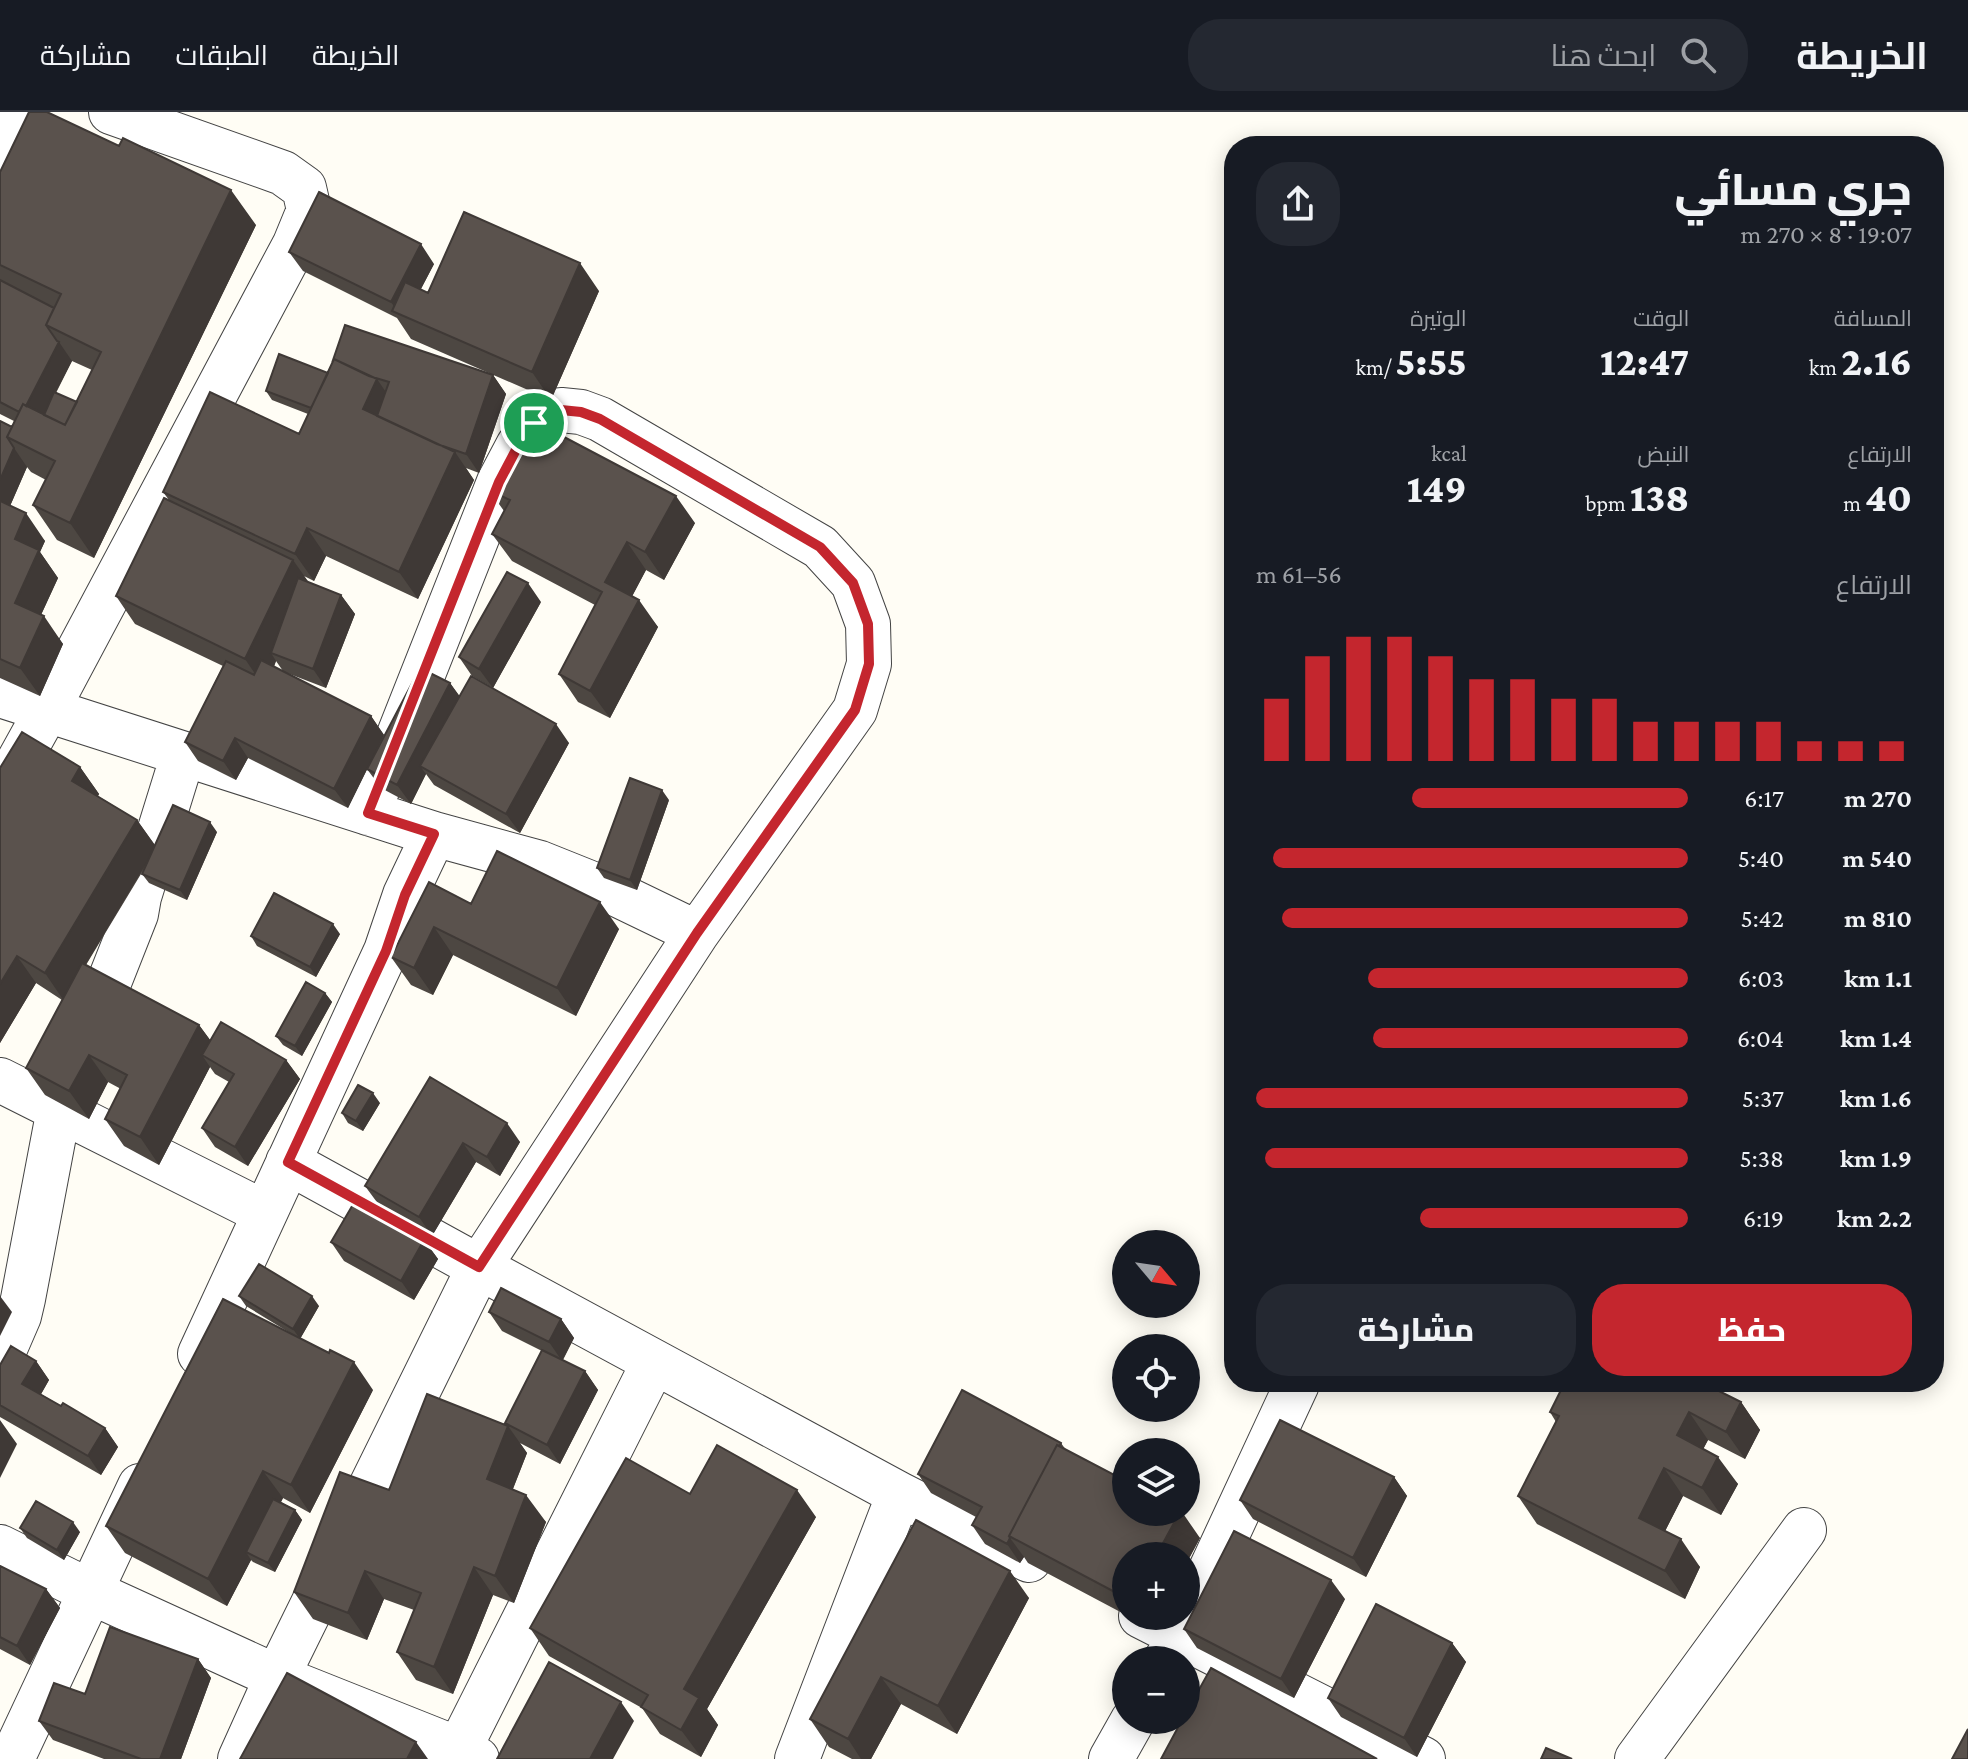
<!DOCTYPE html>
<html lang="ar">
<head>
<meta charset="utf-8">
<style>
  :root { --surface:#171b24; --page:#242831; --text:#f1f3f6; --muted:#9ea1a6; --line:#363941; --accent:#c4262e }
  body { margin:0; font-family:"Crimson Pro",Cairo,serif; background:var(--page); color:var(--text); direction:rtl; height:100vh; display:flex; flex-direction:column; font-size:30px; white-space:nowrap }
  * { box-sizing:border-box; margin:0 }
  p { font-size:26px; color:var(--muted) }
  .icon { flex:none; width:44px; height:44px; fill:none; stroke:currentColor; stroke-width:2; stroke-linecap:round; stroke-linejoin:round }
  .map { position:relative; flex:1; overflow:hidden; direction:ltr }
  .drawer { position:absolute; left:1224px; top:24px; width:720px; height:1256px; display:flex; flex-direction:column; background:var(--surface); border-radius:32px; box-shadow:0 4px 20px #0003; direction:rtl }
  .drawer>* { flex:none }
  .needle { width:52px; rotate:119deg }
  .tools { position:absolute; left:1112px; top:1118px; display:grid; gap:16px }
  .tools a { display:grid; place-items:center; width:88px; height:88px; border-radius:50%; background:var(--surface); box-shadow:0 4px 20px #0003; font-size:40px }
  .pin { position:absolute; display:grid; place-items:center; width:68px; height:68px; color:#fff; margin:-34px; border:4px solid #fff; border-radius:50%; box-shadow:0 2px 8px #0007 }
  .round { display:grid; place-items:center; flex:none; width:84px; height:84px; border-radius:32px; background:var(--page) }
  .summary { display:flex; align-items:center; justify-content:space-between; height:136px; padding:0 32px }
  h1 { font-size:44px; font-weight:800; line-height:60px }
  .figures { display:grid; grid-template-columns:repeat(3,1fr); gap:12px; height:136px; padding:8px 32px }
  .figures div { display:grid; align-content:center }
  .figures b { font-size:40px; font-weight:800 }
  .figures small { font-size:22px; font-weight:400 }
  .figures p { font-size:22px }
  .chart { height:224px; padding:16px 32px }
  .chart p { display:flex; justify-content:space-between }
  .chart svg { width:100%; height:144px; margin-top:8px; stroke:var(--accent); stroke-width:6 }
  .action { display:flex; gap:16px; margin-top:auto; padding:16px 32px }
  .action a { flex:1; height:92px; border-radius:32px; background:var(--accent); color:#fff; font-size:32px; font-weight:800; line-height:92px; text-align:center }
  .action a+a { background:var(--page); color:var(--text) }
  ul { padding:0 32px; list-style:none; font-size:26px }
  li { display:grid; grid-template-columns:128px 96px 1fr; align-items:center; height:60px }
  li i { height:20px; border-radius:10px; background:var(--accent) }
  header { display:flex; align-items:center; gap:48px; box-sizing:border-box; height:112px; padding:0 40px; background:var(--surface); border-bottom:2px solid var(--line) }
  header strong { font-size:38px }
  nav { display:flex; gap:44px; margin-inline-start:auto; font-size:28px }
  .search { width:560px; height:72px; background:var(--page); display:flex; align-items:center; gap:20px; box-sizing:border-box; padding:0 28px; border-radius:32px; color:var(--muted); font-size:30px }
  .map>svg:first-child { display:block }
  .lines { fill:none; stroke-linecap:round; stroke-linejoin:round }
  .minor-casing { stroke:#444; stroke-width:46 }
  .minor { stroke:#fff; stroke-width:44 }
  .wall { fill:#4d4742; fill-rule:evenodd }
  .shaded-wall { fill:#3f3936 }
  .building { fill:#5a524d; stroke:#3f3936; stroke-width:2 }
  .route-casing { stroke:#fff; stroke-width:16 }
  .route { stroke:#c4262e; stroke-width:10 }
</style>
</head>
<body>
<header>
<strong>الخريطة</strong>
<div class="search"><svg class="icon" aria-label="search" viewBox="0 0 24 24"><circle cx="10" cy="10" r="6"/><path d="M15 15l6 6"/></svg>ابحث هنا</div>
<nav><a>الخريطة</a><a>الطبقات</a><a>مشاركة</a></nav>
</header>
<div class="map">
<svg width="1968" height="1647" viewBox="0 0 1968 1647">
  <rect width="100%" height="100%" fill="#fffdf5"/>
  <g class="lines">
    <!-- minor casing -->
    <g class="minor-casing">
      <path id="minor" d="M0,45L16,0
        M0,583L434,722L405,783L386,839L200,1242
        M0,683L47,598L295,132L309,98L304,76L283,61L111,0
        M434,722L540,751L610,779L697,821
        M0,968L265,1101
        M288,1050L479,1155L899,1382L797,1647
        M0,1248L19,1204L23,1187L59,997L136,802L139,785L183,643
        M899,1382L1029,1448
        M0,1435L91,1480L277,1565L458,1637L477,1647
        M1141,1504L1423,1647
        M1166,1548L1180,1524L1297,1272
        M12,1647L140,1374
        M240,1647L277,1565L479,1155L697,821L855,598L869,552L868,512L853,471L820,435L600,307L581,300L561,298L534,311L518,334L499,370L368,701
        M454,1647L654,1250
        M1111,1647L1133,1608
        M1637,1647L1804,1418"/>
    </g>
    <!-- minor -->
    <use href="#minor" class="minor"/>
  </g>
  <!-- wall -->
  <path class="wall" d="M0,60L256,113L94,446L57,428L33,393L46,368L31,360L27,355L10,394L45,429L40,440L58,466L41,503L63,532L40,584L0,566V309L12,315L14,309L0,302ZM72,249L92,258L77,290L56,281Z
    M289,140L434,152L421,177L428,181L599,179L551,288L411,227L397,206L303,159Z
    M328,261L493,263L506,282L479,361L466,356L474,368L418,487L326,444L314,469L304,464L308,470L341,483L355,502L326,576L287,561L371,604L384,623L348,696L248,646L236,668L198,649L185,630L223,554L135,512L116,484L169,388L163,380L299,322L308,302L272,288L266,279ZM276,549L283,559L274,555Z
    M489,378L695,411L664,468L646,458L632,484L658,515L610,606L578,590L559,562L595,493L512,449L492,422L504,399Z
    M541,490L493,576L472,564L459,545Z
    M450,571L459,584L569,631L520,721L434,673L426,662L411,692L381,676L367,657Z
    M80,655L99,682L98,684L137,708L155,733L217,720L187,788L149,771L142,762L147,752L86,853L199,913L210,928L286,948L300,967L248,1054L215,1035L202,1016L229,970L215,962L210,955L159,1053L124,1034L105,1007L121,977L108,970L89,1007L45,983L26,956L62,888L36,871L0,931V656Z
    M669,688L637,778L604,766L597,756Z
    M471,792L619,817L576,904L453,843L433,883L411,873L391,845Z
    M340,822L316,865L257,834L251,824Z
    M325,881L332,890L302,944L283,933L276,924Z
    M430,965L520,1030L500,1064L476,1050L432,1124L379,1093L365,1074Z
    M380,991L363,1019L348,1011L342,1001Z
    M424,1128L438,1147L414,1188L344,1149L331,1130Z
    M239,1184L319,1194L300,1227L246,1194Z
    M489,1200L561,1207L574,1226L563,1248L585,1259L598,1278L560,1352L520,1331L527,1341L513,1377L546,1410L514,1491L493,1483L453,1582L416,1568L397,1540L414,1498L384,1487L367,1528L313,1507L294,1480L389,1378L506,1313L505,1311L542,1239L502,1219Z
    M36,1249L49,1268L41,1282L61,1294L105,1316L118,1335L101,1363L0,1305V1253Z
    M373,1278L310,1401L283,1386L281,1390L295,1398L302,1408L275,1460L253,1450L251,1448L227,1494L125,1441L106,1414Z
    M1741,1290L1760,1318L1745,1347L1708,1328L1703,1337L1738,1372L1721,1403L1683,1384L1665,1419L1700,1455L1685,1487L1537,1412L1518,1384L1556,1310L1550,1300Z
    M1061,1331L1066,1338L1200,1426L1186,1452V1444H1126V1503L1028,1451L1024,1445L1020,1451L985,1432L972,1413L976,1405L931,1381L918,1362Z
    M1394,1365L1407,1384L1366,1465L1253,1407L1240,1388Z
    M690,1382L816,1405L707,1597L718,1613L701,1645L660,1622L642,1596L549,1544L530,1516Z
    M916,1408L1029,1486L957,1622L901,1592L871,1647H852L829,1635L810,1607Z
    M20,1416L80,1420L64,1448L27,1426Z
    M0,1454L46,1477L60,1496L30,1553L0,1537Z
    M1345,1487L1294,1586L1197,1536L1184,1517Z
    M1127,1504H1158L1151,1517Z
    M1452,1531L1466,1550L1417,1645L1341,1605L1328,1586Z
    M198,1547L211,1566L181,1647H104L53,1628L39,1609Z"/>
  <!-- shaded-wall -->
  <path class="shaded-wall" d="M231,78L256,113L94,446L70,411Z
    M421,132L434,152L406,205L399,202L391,190Z
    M580,151L599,179L551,288L532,260Z
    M59,230L72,249L35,320L22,301Z
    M493,263L506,282L479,361L466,342Z
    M377,267L396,295L387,314L363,297Z
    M14,336L27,355L4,408L0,401V368Z
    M455,340L474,368L418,487L399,460Z
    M676,384L695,411L664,468L645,440Z
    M26,401L45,429L40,440L58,466L34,518L15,491V427Z
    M307,416L326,444L314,469L295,442Z
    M627,430L646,458L625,498L605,470Z
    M293,448L312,475L271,541L276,549L264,575L245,547Z
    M528,471L541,490L493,576L479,557Z
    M341,483L355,502L326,576L313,557Z
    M639,488L658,515L610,606L590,579Z
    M44,504L63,532L40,584L20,556Z
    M450,571L464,590L420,654L426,662L411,692L397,673Z
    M371,604L384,623L348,696L334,677Z
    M556,612L569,631L520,721L506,702Z
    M235,626L248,646L236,668L223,649Z
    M80,655L99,682L91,696L72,669Z
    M662,678L669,688L637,778L630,768Z
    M137,708L156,735L64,889L45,861Z
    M210,710L217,720L187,788L180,778Z
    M600,790L619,817L576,904L557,876Z
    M333,812L340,822L316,865L310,855Z
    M434,815L453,843L433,883L414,856Z
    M17,844L36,871L0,931V872Z
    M325,881L332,890L302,944L295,934Z
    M199,913L219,940L202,943L210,955L159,1053L140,1025Z
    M89,943L108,970L89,1007L69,979Z
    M286,948L300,967L248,1054L235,1035Z
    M373,981L380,991L363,1019L356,1009Z
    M507,1011L520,1030L500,1064L487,1045Z
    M463,1031L476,1050L432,1124L419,1105Z
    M424,1128L438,1147L414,1188L401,1169Z
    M0,1184L12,1200L0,1224Z
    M312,1184L319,1194L300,1227L293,1217Z
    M561,1207L574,1226L562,1249L549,1230Z
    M36,1249L49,1268L36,1291L22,1272Z
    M354,1250L373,1278L310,1401L291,1373Z
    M585,1259L598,1278L560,1352L547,1333Z
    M1741,1290L1760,1318L1745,1347L1726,1320Z
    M1689,1300L1708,1328L1696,1351L1677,1323Z
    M0,1308L17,1332L0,1366Z
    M508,1314L527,1341L506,1394L487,1367Z
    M105,1316L118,1335L101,1363L88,1344Z
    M1718,1345L1738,1372L1721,1403L1702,1376Z
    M1664,1356L1683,1384L1658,1433L1639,1406Z
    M263,1359L283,1386L253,1444L246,1440L251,1448L227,1494L208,1467Z
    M1394,1365L1407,1384L1366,1465L1353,1446Z
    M797,1378L816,1405L707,1597L718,1613L701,1645L681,1618L684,1577Z
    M526,1383L546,1410L514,1491L495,1464Z
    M295,1398L302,1408L275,1460L268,1451Z
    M1180,1400H1182L1200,1426L1186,1452V1444H1156Z
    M73,1410L80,1420L64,1448L57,1438Z
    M1010,1426L1024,1445L1020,1451L1007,1432Z
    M1681,1427L1700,1455L1685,1487L1665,1459Z
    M474,1455L493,1483L453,1582L434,1555Z
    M365,1459L384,1487L367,1528L348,1501Z
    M1010,1459L1029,1486L957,1622L938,1594Z
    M1331,1468L1345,1487L1294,1586L1281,1567Z
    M46,1477L60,1496L30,1553L17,1534Z
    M1142,1504H1158L1151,1517Z
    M1452,1531L1466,1550L1417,1645L1404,1626Z
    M198,1547L211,1566L181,1647H160Z
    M881,1565L901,1592L871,1647H861L848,1627Z
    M621,1590L634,1609L613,1647H590Z
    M416,1630L428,1647H407Z"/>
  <!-- building -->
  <path class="building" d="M29,0H47L119,34L123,26L231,78L70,411L33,393L55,349L7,325L23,292L65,313L101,240L46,213L61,182L0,153V60Z
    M319,80L421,132L391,190L289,140Z
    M464,100L580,151L532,260L392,199L405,170L428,181Z
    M0,168L54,196L46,213L57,229L59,230L26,294L23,292L19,300L0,290Z
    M345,213L493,263L466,342L437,332L377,304L389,270L369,264L334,247L332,251Z
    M279,242L328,261L311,296L266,279Z
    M334,247L377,267L363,297L455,340L399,460L307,416L295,442L163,380L210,280L299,322Z
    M54,280L77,290L65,313L44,303Z
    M528,306L676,384L645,440L627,430L605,470L639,488L590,579L559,562L602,480L492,422L510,388L489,378Z
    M0,309L12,315L7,325L14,336L0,368Z
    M164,386L293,448L245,547L116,484Z
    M0,389L26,401L15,427L39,438L15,491L44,504L20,556L0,547Z
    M507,460L528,471L479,557L459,545Z
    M298,466L341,483L313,557L271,541Z
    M261,548L371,604L334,677L235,626L223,649L185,630L226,549L254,563Z
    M420,556L450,571L397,673L367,657Z
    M471,564L556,612L506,702L420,654Z
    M22,620L80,655L72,669L137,708L45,861L17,844L0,872V656Z
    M630,666L662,678L630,768L597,756Z
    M173,693L210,710L180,778L142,762Z
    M497,739L600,790L557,876L434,815L414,856L391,845L429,770L471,792Z
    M274,781L333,812L310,855L251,824Z
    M82,851L199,913L140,1025L105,1007L127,963L89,943L69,979L26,956Z
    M306,870L325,881L295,934L276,924Z
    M221,910L286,948L235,1035L202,1016L234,962L202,943Z
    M430,965L507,1011L487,1045L463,1031L419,1105L365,1074Z
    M358,973L373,981L356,1009L342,1001Z
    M355,1089L424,1128L401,1169L331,1130Z
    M259,1152L312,1184L293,1217L239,1184Z
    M501,1176L561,1207L549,1230L489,1200Z
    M223,1187L329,1241L330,1238L354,1250L291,1373L263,1359L208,1467L106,1414Z
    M11,1234L36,1249L22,1272L61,1294L63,1291L105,1316L88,1344L0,1293V1253Z
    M542,1238L585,1259L547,1333L505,1311Z
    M1565,1270H1701L1741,1290L1726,1320L1689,1300L1677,1323L1718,1345L1702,1376L1664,1356L1639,1406L1681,1427L1665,1459L1518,1384L1559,1304L1550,1300Z
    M962,1278L1061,1331L1060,1334L1057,1333L1009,1424L1010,1426L1007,1432L972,1413L982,1395L918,1362Z
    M427,1282L508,1314L487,1367L526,1383L495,1464L474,1455L434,1555L397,1540L421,1481L365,1459L348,1501L294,1480L340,1360L389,1378Z
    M1280,1308L1394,1365L1353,1446L1240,1388Z
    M717,1333L797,1378L684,1577L699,1586L681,1618L641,1595L648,1583L530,1516L626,1346L690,1382Z
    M1057,1333L1126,1369V1400H1180L1156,1444H1126V1486L1009,1424Z
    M273,1387L295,1398L268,1451L246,1440Z
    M36,1389L73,1410L57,1438L20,1416Z
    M916,1408L1010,1459L938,1594L881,1565L848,1627L810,1607Z
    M1234,1419L1331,1468L1281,1567L1184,1517Z
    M0,1454L46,1477L17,1534L0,1525Z
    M1376,1492L1452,1531L1404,1626L1328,1586Z
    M110,1515L198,1547L160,1647H141L39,1609L54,1571L85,1582Z
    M549,1550L621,1590L590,1647H497Z
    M1211,1556L1377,1647H1161L1182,1608H1186V1601Z
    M287,1561L416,1630L407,1647H240Z
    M1968,1617V1647H1952Z
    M1546,1636L1572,1647H1541Z"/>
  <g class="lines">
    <!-- route casing -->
    <g class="route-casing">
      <path id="route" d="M561,298L581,300L600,307L820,435L853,471L868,512L869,552L855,598L697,821L479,1155L288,1050L386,839L405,783L434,722L368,701L499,370L518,334L534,311Z"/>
    </g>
    <!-- route -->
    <use href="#route" class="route"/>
  </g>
</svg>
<div class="tools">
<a><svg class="needle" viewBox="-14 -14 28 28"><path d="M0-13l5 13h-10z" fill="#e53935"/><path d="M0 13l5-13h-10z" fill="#9ea1a6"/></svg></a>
<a><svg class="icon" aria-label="locate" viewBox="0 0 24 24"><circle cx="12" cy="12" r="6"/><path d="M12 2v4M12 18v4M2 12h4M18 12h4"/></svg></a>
<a><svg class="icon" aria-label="layers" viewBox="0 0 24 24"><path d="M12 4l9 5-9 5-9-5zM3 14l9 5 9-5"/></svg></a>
<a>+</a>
<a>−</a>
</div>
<div class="pin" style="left:534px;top:311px;background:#1e9e55"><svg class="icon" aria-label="arrive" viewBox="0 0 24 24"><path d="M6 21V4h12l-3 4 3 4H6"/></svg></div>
<section class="drawer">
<div class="summary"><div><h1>جري مسائي</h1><p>19:07 · 8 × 270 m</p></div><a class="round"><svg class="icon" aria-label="share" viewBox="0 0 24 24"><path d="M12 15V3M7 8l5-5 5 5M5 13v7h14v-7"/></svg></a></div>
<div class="figures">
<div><p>المسافة</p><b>2.16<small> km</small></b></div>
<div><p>الوقت</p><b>12:47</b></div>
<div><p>الوتيرة</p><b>5:55<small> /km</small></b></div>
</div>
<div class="figures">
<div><p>الارتفاع</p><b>40<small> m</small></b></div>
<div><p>النبض</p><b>138<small> bpm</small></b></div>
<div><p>kcal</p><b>149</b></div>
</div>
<div class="chart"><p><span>الارتفاع</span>56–61 m</p>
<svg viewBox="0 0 160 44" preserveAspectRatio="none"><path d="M5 44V25M15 44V12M25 44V6M35 44V6M45 44V12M55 44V19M65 44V19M75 44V25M85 44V25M95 44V32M105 44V32M115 44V32M125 44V32M135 44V38M145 44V38M155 44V38"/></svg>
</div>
<ul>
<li><b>270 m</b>6:17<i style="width:64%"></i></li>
<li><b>540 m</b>5:40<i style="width:96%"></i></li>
<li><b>810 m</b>5:42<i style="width:94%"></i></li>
<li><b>1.1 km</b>6:03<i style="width:74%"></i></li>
<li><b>1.4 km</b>6:04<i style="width:73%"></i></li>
<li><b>1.6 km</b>5:37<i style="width:100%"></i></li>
<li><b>1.9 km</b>5:38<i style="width:98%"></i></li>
<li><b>2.2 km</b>6:19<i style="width:62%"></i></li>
</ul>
<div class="action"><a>حفظ</a><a>مشاركة</a></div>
</section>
</div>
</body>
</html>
